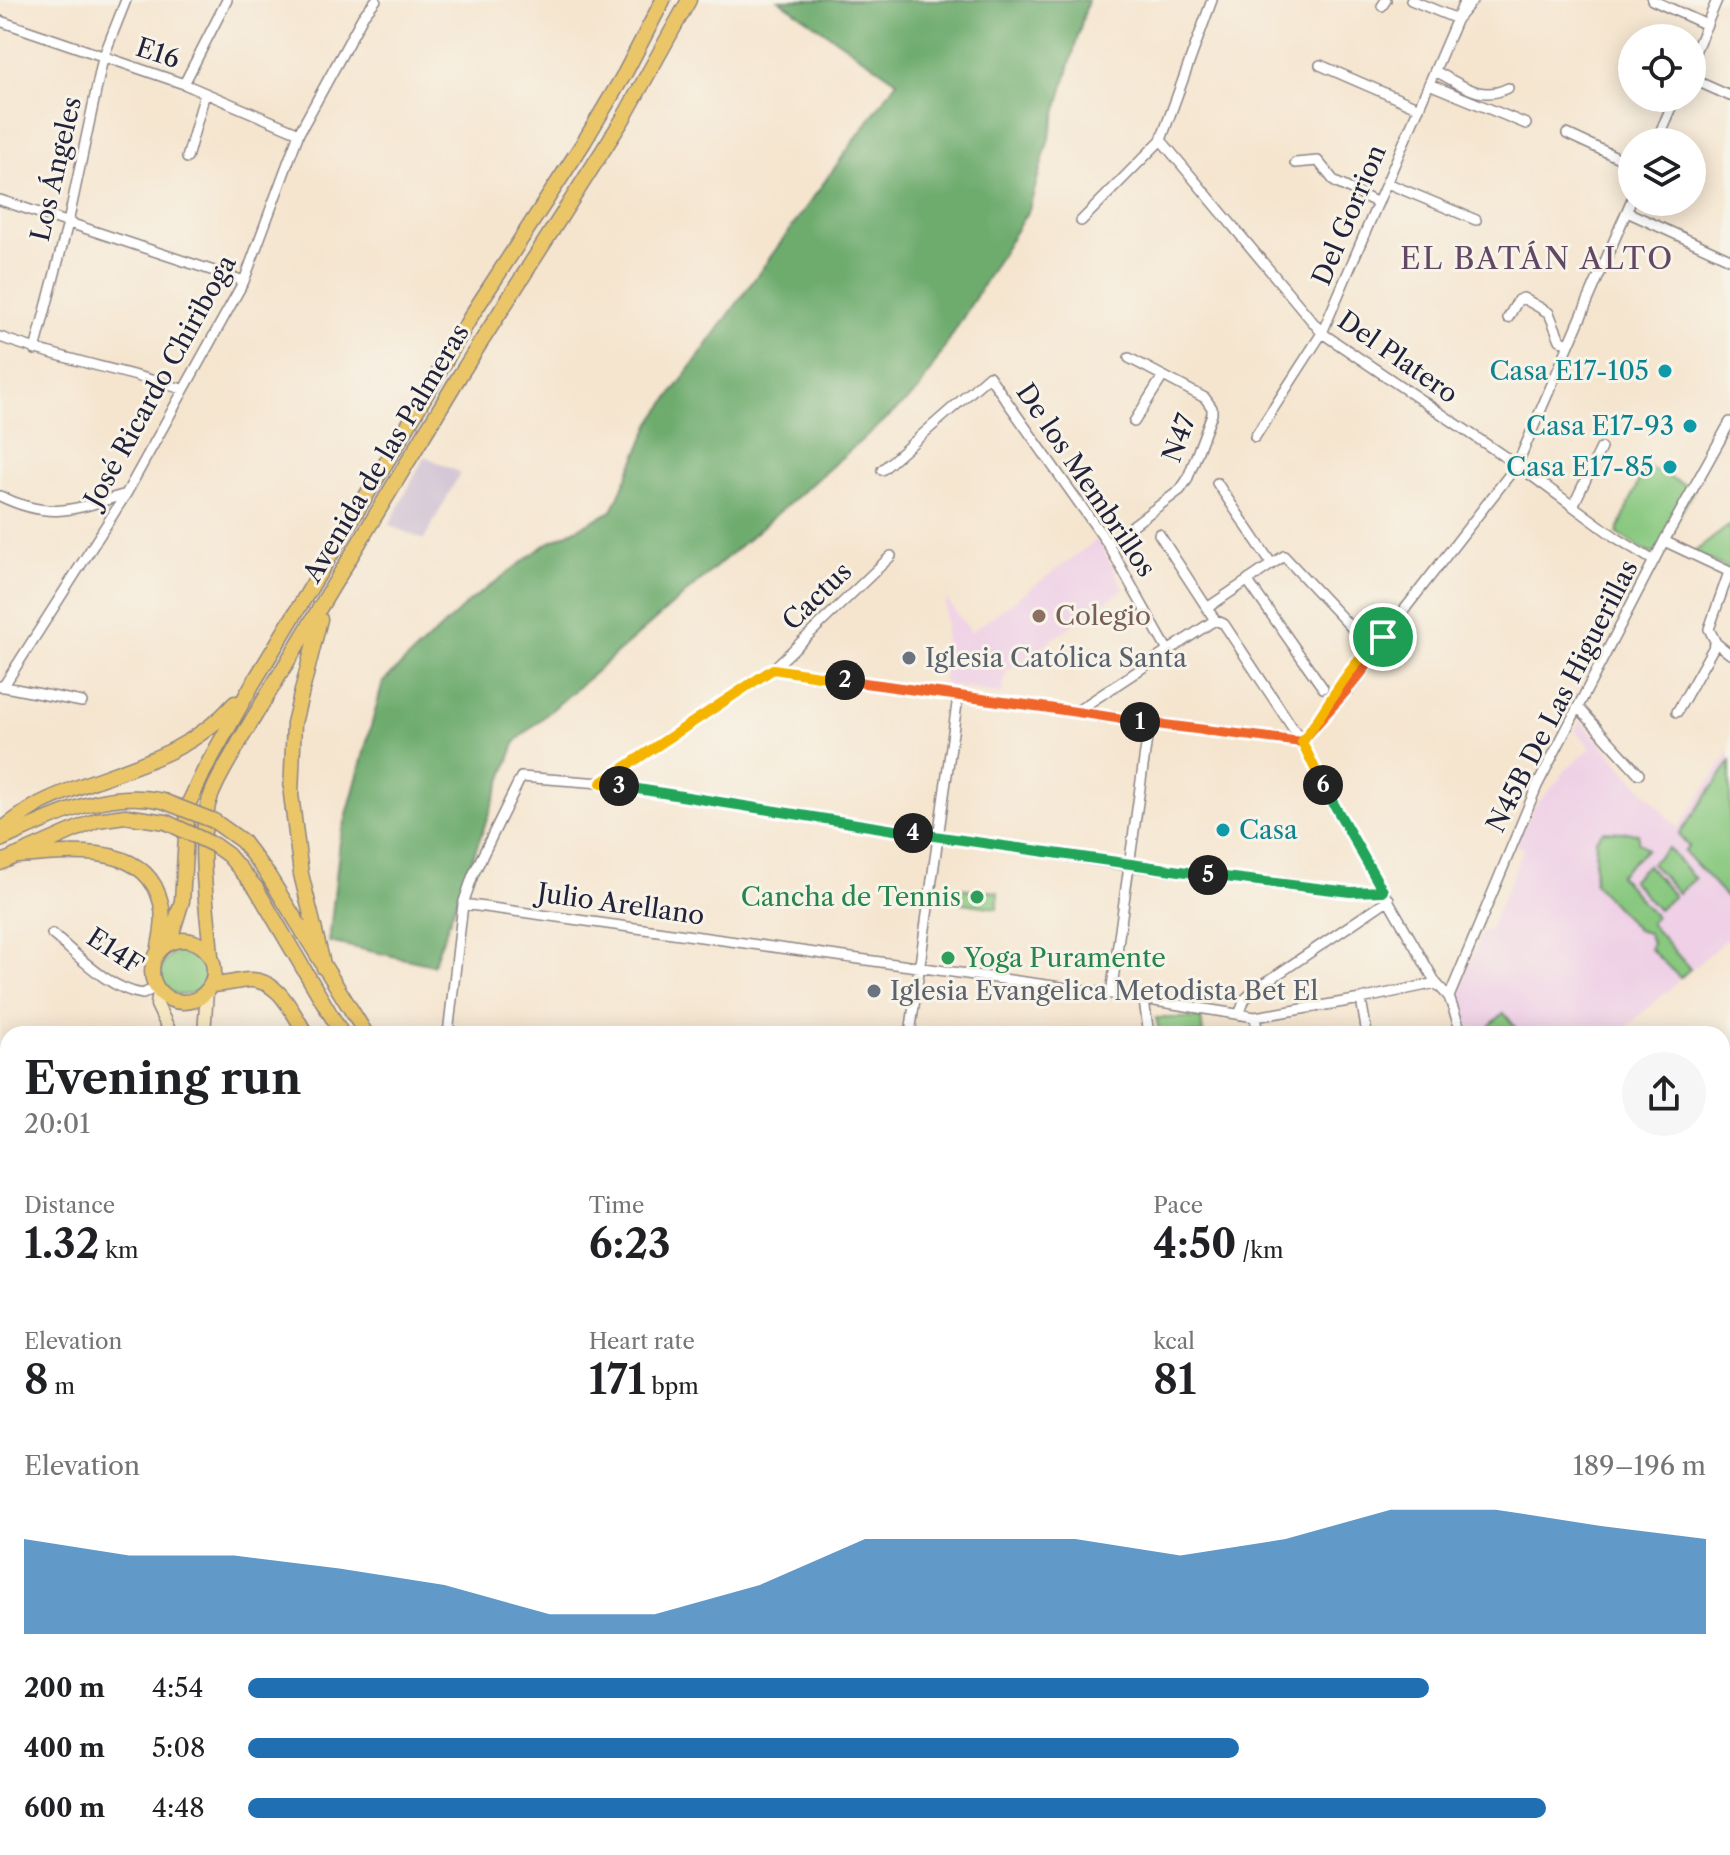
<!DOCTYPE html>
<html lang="en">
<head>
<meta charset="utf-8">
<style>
  :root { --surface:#fff; --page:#f6f6f6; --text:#202124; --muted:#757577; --accent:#1f6fb2 }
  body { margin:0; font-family:"Libre Caslon Text",serif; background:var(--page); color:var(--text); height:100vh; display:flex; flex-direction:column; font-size:30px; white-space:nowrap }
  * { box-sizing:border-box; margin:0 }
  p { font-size:26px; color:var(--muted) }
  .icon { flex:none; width:44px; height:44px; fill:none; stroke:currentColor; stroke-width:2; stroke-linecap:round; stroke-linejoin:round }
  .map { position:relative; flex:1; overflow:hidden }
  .side { position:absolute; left:0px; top:1026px; width:1730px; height:830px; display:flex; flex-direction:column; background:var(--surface); border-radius:24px 24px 0 0; box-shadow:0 4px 20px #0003 }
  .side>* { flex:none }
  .buttons { position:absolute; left:1618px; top:24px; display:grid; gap:16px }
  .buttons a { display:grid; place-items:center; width:88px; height:88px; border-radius:50%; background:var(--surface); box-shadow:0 4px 20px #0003; font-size:40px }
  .pin { position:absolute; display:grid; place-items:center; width:68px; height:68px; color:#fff; margin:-34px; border:4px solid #fff; border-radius:50%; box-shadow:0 2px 8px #0007 }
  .km { position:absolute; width:40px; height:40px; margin:-20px; border-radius:50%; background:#222; color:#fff; font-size:22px; line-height:40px; text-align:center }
  .round { display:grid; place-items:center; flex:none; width:84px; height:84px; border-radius:42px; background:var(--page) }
  .headline { display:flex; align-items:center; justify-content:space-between; height:136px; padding:0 24px }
  h1 { font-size:44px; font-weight:700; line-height:60px }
  .stats { display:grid; grid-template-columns:repeat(3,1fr); gap:12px; height:136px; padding:8px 24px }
  .stats div { display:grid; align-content:center }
  .stats b { font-size:40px; font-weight:700 }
  .stats small { font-size:22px; font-weight:400 }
  .stats p { font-size:22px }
  .chart { height:224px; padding:16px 24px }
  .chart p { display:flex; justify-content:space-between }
  .chart svg { width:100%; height:144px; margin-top:8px; fill:var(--accent); opacity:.7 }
  ul { padding:0 24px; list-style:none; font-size:26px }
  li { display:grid; grid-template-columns:128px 96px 1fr; align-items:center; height:60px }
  li i { height:20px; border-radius:10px; background:var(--accent) }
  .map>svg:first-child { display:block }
  .built { fill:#efd0e6 }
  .industrial { fill:#cdbed2 }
  .green { fill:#88c87f; stroke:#55755d; stroke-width:2 }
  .forest { fill:#6eac6e; stroke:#486754; stroke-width:2 }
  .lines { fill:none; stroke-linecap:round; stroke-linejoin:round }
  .street-casing { stroke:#8c8485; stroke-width:12 }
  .secondary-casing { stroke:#8c8485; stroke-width:15 }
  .primary-casing { stroke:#8c8485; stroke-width:17 }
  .street { stroke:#fff; stroke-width:9 }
  .secondary { stroke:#f7e8c3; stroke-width:12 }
  .primary { stroke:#ebc669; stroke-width:14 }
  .primary-bridge-casing { stroke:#8c8485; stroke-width:17; stroke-linecap:butt }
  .primary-bridge { stroke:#ebc669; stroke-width:14 }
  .split-1-casing { stroke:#fff; stroke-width:16 }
  .split-2-casing { stroke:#fff; stroke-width:16 }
  .split-3-casing { stroke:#fff; stroke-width:16 }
  .split-4-casing { stroke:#fff; stroke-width:16 }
  .split-5-casing { stroke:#fff; stroke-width:16 }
  .split-6-casing { stroke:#fff; stroke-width:16 }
  .split-7-casing { stroke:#fff; stroke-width:16 }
  .split-1 { stroke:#f0652b; stroke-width:10 }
  .split-2 { stroke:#f0652b; stroke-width:10 }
  .split-3 { stroke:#f5b400; stroke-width:10 }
  .split-4 { stroke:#22a559; stroke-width:10 }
  .split-5 { stroke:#22a559; stroke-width:10 }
  .split-6 { stroke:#22a559; stroke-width:10 }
  .split-7 { stroke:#f5b400; stroke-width:10 }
  .culture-dot { fill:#0f9aa8; stroke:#f7f3e8; stroke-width:3 }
  .education-dot { fill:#8d6e63; stroke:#f7f3e8; stroke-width:3 }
  .worship-dot { fill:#6b7280; stroke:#f7f3e8; stroke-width:3 }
  .leisure-dot { fill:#2e9e5b; stroke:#f7f3e8; stroke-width:3 }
  .labels { text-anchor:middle; stroke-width:6; stroke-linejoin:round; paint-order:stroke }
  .street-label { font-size:26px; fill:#22223b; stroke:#f7f3e8 }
  .culture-label { font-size:26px; fill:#0d838f; stroke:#f7f3e8; text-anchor:end }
  .education-label { font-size:26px; fill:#785e54; stroke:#f7f3e8; text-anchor:start }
  .worship-label { font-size:26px; fill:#5b616d; stroke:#f7f3e8; text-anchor:start }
  .leisure-label { font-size:26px; fill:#27864d; stroke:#f7f3e8; text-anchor:end }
  .quarter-label { font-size:30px; letter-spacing:2px; fill:#624865; stroke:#f7f3e8 }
</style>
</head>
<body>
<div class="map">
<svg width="1730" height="1855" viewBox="0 0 1730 1855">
  <rect width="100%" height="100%" fill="#f7f3e8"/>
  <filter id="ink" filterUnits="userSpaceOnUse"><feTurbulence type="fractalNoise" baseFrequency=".0125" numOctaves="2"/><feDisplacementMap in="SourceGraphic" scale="16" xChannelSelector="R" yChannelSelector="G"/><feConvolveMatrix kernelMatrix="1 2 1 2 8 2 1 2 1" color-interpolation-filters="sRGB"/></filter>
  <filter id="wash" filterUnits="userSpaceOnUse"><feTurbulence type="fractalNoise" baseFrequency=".006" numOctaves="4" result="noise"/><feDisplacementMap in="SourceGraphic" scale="32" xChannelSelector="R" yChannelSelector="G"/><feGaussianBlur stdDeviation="1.8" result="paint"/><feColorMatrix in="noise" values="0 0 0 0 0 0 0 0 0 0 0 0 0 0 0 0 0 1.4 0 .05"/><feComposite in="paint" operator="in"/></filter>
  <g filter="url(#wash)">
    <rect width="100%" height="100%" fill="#f5e5cf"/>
    <!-- built -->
    <path class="built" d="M1098,539L1124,589L1006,672L1002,694L944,685L946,599L971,632Z
      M1581,721L1678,828L1730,751V936L1618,1034H1471L1458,992L1482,931H1489L1524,848L1516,845L1533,808L1561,778L1560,775L1591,748L1575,730Z"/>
    <!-- industrial -->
    <path class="industrial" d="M425,456L460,473L424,540L389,525Z"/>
    <!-- green -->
    <path class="green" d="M1645,466L1694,489L1657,554L1646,552L1617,533Z
      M1730,525V569L1693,553Z
      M1730,762V901L1684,851L1689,846L1679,835Z
      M1603,831L1638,833V841L1647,849L1619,875L1655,917L1650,923L1690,969L1680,978L1650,949L1652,942L1648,933L1637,930L1594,883L1596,839Z
      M1668,848L1695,879L1678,893L1651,863Z
      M1647,865L1674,896L1658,910L1631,880Z
      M958,888L998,892L997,908L956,902Z
      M161 973a22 22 0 1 1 44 0a22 22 0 1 1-44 0Z
      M1504,1013L1517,1029L1511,1034H1480Z
      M1156,1018H1201L1203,1034H1160Z
      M1730,1273V1393L1722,1389V1279Z"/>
    <!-- forest -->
    <path class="forest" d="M779,0H1088L1029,209L918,391L516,741L433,965L329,942L340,841L383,682L470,601L546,544L612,511L651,423L897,81Z"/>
  </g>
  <g filter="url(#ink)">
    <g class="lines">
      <!-- street casing -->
      <g class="street-casing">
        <path id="street" d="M1411,0L1457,19L1473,0
          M1652,0L1707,25
          M1382,6L1386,0
          M0,21L184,84L299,133
          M1692,59L1717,0
          M1320,65L1419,108
          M1435,71C1461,84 1480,102 1508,88
          M1692,79L1730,96
          M184,84L227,0
          M1429,84L1526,124
          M1567,134L1632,164
          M1161,140L1322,333L1517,465L1615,537L1654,561
          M1656,142L1675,98
          M187,158L205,93
          M1295,163L1318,161L1335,182L1378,203
          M1387,183L1476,220
          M0,200L244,281
          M1627,212L1730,259
          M1081,221L1161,140L1212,0
          M1508,318L1518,300L1523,298L1549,313L1560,340L1569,345
          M0,337C59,359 122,370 182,389
          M35,350L68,223L103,58L126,0
          M1134,422L1163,376
          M1255,437L1322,333L1465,0
          M882,470L989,376L1108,544L1168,651
          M1217,483L1271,563
          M0,496C52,521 75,509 126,494
          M1573,506L1601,448
          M1159,534L1215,620
          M1664,541L1730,572
          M1108,544L1180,490L1187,480L1212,414V408L1205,398L1129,358
          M1729,572L1709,629L1716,643L1730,654
          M1247,580L1323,688
          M1207,608L1284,556L1361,638
          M773,669C949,696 1126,719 1302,742
          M0,686L82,702
          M3,687L126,494L244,281L299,133L363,16L376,0
          M1578,707L1639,774
          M1077,711L1215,620L1224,624L1302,742L1326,792L1436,983L1449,997L1462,1034
          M1677,712L1716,643
          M1326,713C1348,693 1370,667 1382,640
          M1302,742C1329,706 1347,665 1383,637L1517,465L1632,199
          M601,783L773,669L891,556
          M463,904L1111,994L1255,1017L1361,999L1436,983
          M52,934C78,955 108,989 143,994L156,987
          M1111,994L1149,724
          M1449,997L1537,786L1664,541L1730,422
          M1361,999L1367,1034
          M1144,1001L1149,1034
          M1239,1015L1245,999L1256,989L1389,899
          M1255,1017L1258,1034
          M448,1034L463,904L473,875L521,777L601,783L1130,866L1350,892L1383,891
          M910,1034L958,697
          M0,1077L8,1091
          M1722,1125L1730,1118
          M0,1215L8,1209
          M1722,1264L1730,1258
          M0,1304L8,1310
          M0,1338L8,1330
          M1722,1435L1730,1438
          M438,1848L443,1855
          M510,1848L515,1855
          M609,1848L614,1855
          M669,1848L675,1855
          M640,1855L649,1848
          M928,1855L932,1848
          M1155,1855L1157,1848"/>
      </g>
      <!-- secondary casing -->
      <g class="secondary-casing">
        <path id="secondary" d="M159,991L157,1005L171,1034
          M204,1034L207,991
          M1722,1543L1730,1545
          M1722,1555L1730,1558
          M0,1700L8,1707
          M0,1768L8,1754
          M0,1795L8,1780
          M252,1848L253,1855"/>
      </g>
      <!-- primary casing -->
      <g class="primary-casing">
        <path id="primary" d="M320,619L294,723L291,794L301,874L324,968
          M214,821L242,841L268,875L366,1034
          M0,831C13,821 26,811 41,803C109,769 181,764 235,703
          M0,840C53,817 104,788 163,801
          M214,845L228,855L256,888L342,1034
          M15,856C64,854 145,838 161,903C165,919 161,936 158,952
          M0,863L97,820L125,816L166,822
          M152 971a31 31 0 1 1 62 0a31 31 0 1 1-62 0Z
          M169,943L182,901L188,805L204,771L252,685L398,443L473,313L584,142L625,73L663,0
          M211,956C208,910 197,850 208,805C214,782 231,759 242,737L460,375L623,119L689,0
          M211,985C224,985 236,981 249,980C279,979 292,1012 306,1034
          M1102,1848L1109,1855
          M1133,1848L1141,1855"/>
      </g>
      <!-- street -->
      <use href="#street" class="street"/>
      <!-- secondary -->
      <use href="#secondary" class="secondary"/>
      <!-- primary -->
      <use href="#primary" class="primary"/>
      <!-- primary-bridge casing -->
      <g class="primary-bridge-casing">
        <path id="primary-bridge" d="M163,801L214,821
          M166,822L214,845"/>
      </g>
      <!-- primary-bridge -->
      <use href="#primary-bridge" class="primary-bridge"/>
    </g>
  </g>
  <g class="lines" filter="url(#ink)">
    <!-- split-1 casing -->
    <g class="split-1-casing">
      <path id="split-1" d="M1140,722L1302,742C1329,706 1365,678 1383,637"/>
    </g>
    <!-- split-2 casing -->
    <g class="split-2-casing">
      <path id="split-2" d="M845,680C943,695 1042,705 1140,722"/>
    </g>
    <!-- split-3 casing -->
    <g class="split-3-casing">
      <path id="split-3" d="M619,786L601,783L773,669L845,680"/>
    </g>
    <!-- split-4 casing -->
    <g class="split-4-casing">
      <path id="split-4" d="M619,786L913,833"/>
    </g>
    <!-- split-5 casing -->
    <g class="split-5-casing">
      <path id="split-5" d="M913,833L1208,875"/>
    </g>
    <!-- split-6 casing -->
    <g class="split-6-casing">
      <path id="split-6" d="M1208,875L1350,892L1383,891L1323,785"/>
    </g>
    <!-- split-7 casing -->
    <g class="split-7-casing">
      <path id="split-7" d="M1323,785L1302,742C1329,706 1347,665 1383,637"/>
    </g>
    <!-- split-1 -->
    <use href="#split-1" class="split-1"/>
    <!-- split-2 -->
    <use href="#split-2" class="split-2"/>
    <!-- split-3 -->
    <use href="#split-3" class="split-3"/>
    <!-- split-4 -->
    <use href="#split-4" class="split-4"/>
    <!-- split-5 -->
    <use href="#split-5" class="split-5"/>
    <!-- split-6 -->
    <use href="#split-6" class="split-6"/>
    <!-- split-7 -->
    <use href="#split-7" class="split-7"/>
  </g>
  <!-- markers -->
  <g class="culture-dot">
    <circle cx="1665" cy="371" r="8"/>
    <circle cx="1690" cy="426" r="8"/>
    <circle cx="1670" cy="467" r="8"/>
    <circle cx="1223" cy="830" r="8"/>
  </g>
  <circle class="education-dot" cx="1039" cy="616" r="8"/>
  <g class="worship-dot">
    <circle cx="909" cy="658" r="8"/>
    <circle cx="874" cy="991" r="8"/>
  </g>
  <g class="leisure-dot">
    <circle cx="977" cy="897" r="8"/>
    <circle cx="948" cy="958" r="8"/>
  </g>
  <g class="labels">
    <!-- street labels -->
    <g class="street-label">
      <text transform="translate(158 53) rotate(18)" y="9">E16</text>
      <text transform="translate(56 169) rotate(-77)" y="9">Los Ángeles</text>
      <text transform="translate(1349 215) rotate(-67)" y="9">Del Gorrion</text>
      <text transform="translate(1398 357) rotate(35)" y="9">Del Platero</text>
      <text transform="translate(160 381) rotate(-61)" y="9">José Ricardo Chiriboga</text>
      <text transform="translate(1179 438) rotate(-70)" y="9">N47</text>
      <text transform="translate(386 453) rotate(-59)" y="9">Avenida de las Palmeras</text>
      <text transform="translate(1086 480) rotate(56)" y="9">De los Membrillos</text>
      <text transform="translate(817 596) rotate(-44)" y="9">Cactus</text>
      <text transform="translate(1562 696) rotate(-63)" y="9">N45B De Las Higuerillas</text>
      <text transform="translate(621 904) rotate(8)" y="9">Julio Arellano</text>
      <text transform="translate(115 951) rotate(33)" y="9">E14F</text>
    </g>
    <!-- culture labels -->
    <g class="culture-label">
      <text x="1649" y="380">Casa E17-105</text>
      <text x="1674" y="435">Casa E17-93</text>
      <text x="1654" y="476">Casa E17-85</text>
      <text x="1239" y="839" text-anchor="start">Casa</text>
    </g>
    <!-- education labels -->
    <g class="education-label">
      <text x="1055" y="625">Colegio</text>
    </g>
    <!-- worship labels -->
    <g class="worship-label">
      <text x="925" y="667">Iglesia Católica Santa</text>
      <text x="890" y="1000">Iglesia Evangelica Metodista Bet El</text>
    </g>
    <!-- leisure labels -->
    <g class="leisure-label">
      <text x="961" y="906">Cancha de Tennis</text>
      <text x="964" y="967" text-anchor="start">Yoga Puramente</text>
    </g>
    <!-- quarter labels -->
    <g class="quarter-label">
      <text x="1537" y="269">EL BATÁN ALTO</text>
    </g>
  </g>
</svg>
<div class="buttons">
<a><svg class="icon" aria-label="locate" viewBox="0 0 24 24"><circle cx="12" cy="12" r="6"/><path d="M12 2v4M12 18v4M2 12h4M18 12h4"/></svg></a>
<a><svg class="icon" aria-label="layers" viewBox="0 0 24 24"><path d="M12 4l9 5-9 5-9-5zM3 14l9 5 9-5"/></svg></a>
</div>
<div class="pin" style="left:1383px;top:637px;background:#1e9e55"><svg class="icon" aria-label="arrive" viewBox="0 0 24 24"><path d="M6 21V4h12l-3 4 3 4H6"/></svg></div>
<b class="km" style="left:1140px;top:722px">1</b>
<b class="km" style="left:845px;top:680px">2</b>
<b class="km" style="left:619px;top:786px">3</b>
<b class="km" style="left:913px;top:833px">4</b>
<b class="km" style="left:1208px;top:875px">5</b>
<b class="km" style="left:1323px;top:785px">6</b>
<section class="side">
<div class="headline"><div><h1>Evening run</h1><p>20:01</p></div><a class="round"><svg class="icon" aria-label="share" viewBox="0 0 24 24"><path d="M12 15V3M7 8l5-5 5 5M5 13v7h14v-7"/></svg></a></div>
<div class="stats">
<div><p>Distance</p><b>1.32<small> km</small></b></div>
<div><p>Time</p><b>6:23</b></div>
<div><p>Pace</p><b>4:50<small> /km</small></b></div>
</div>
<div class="stats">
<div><p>Elevation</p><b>8<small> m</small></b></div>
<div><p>Heart rate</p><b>171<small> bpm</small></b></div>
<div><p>kcal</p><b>81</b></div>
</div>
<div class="chart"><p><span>Elevation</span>189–196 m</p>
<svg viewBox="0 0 160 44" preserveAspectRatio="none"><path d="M0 44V15L10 20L20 20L30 24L40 29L50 38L60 38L70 29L80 15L90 15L100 15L110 20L120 15L130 6L140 6L150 11L160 15V44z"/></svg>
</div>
<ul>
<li><b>200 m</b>4:54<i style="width:81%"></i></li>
<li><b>400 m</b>5:08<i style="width:68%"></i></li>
<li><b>600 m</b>4:48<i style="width:89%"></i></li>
</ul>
</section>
</div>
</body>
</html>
